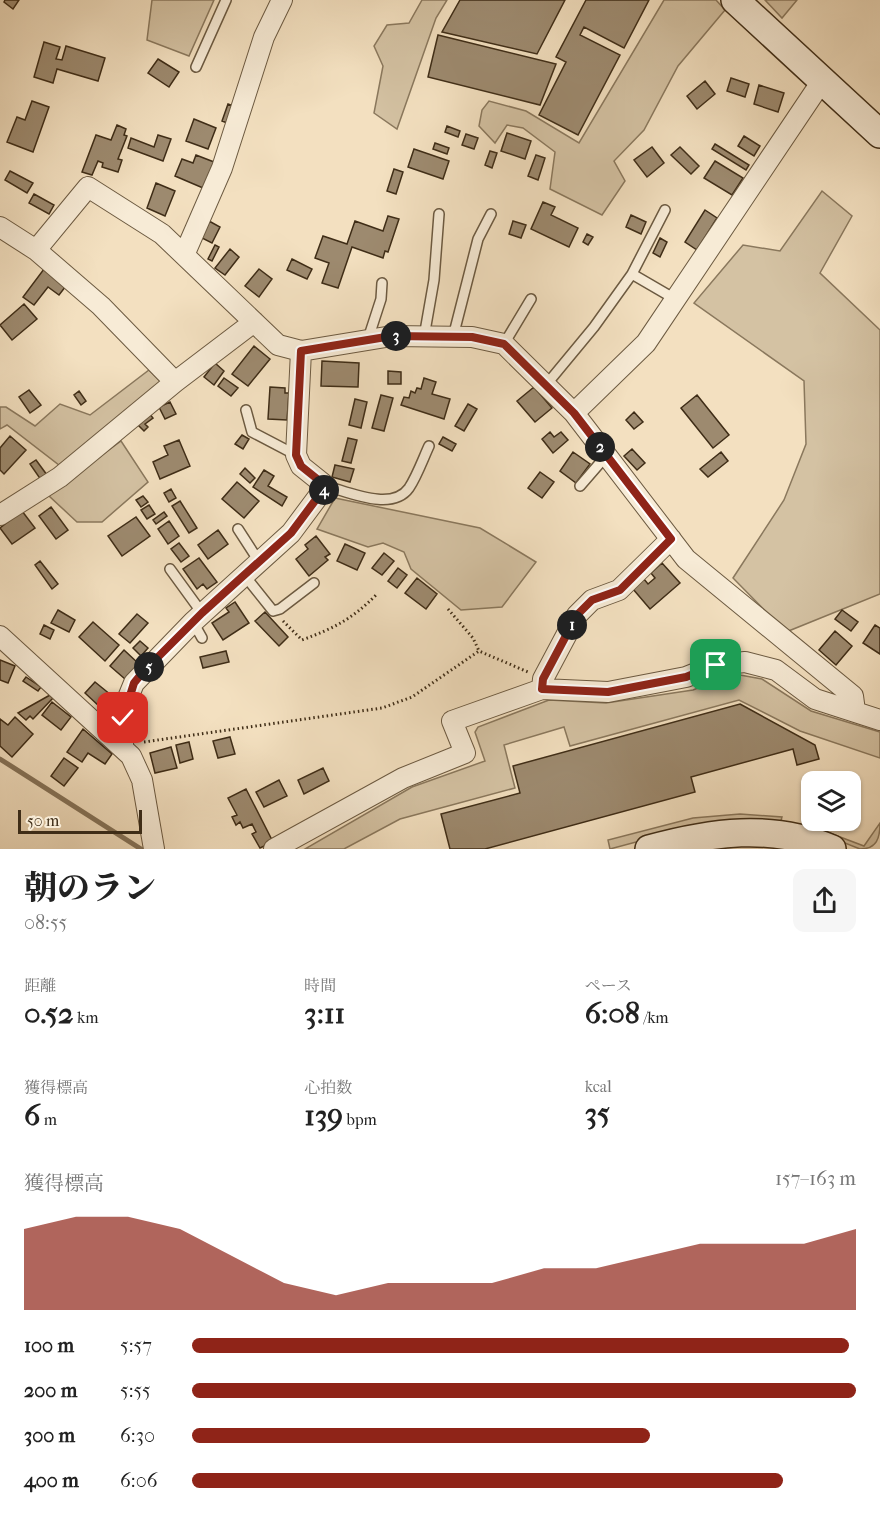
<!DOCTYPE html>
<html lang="ja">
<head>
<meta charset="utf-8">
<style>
  :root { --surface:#fff; --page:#f6f6f6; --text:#222; --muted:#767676; --accent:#8f2418 }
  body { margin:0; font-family:"IM FELL French Canon","Noto Serif JP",serif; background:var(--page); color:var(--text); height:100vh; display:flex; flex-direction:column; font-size:22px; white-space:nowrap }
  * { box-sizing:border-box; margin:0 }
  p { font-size:20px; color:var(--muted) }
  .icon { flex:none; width:33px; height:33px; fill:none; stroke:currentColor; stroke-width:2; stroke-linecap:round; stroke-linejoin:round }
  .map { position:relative; height:849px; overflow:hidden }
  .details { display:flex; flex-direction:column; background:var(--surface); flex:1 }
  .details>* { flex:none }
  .controls { position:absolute; left:801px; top:771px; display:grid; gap:12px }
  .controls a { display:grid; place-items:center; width:60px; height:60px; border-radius:12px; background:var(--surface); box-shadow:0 2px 4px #0004; font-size:30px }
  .scale { position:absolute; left:18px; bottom:15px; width:124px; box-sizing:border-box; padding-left:6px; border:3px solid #3f2d17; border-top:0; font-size:16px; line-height:21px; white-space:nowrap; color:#3f2d17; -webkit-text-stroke:4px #f7ebd6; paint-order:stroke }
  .pin { position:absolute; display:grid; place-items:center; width:51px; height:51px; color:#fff; margin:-26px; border-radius:12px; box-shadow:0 3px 9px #0006 }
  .km { position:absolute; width:30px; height:30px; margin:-15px; border-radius:50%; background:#222; color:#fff; font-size:16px; line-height:30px; text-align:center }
  .round { display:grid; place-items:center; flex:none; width:63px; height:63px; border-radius:12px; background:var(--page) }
  .head { display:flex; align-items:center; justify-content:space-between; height:102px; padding:0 24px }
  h1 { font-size:33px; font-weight:800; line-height:45px }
  .metrics { display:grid; grid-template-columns:repeat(3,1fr); gap:9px; height:102px; padding:6px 24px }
  .metrics div { display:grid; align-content:center }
  .metrics b { font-size:30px; font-weight:800 }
  .metrics small { font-size:16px; font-weight:400 }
  .metrics p { font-size:16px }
  .chart { height:168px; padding:12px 24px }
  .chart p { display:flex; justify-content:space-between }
  .chart svg { width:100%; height:108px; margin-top:6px; fill:var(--accent); opacity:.7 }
  ul { padding:0 24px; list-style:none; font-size:20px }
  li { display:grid; grid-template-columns:96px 72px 1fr; align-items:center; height:45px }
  li i { height:15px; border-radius:8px; background:var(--accent) }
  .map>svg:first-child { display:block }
  .green { fill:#d4c2a3; stroke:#8a785d; stroke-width:1.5 }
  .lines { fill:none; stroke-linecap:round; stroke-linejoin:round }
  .stream { stroke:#86745a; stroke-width:5 }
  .building { fill:#9d8a6f; stroke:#3f2d17; stroke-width:1.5 }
  .lane-casing { stroke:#6c5a41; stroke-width:12 }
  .street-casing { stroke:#6c5a41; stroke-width:22 }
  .secondary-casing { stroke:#3f2d17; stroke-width:30 }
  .path { stroke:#3f2d17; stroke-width:3; stroke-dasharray:1.5 3; stroke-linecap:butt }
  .lane { stroke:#f7ebd6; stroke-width:9 }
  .street { stroke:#f7ebd6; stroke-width:20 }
  .secondary { stroke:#f7ebd6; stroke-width:27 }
  .route-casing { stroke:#fff; stroke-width:12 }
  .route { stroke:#8f2418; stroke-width:8 }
</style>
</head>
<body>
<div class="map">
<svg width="880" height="849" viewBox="0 0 880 849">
  <rect width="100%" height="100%" fill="#f3e0c0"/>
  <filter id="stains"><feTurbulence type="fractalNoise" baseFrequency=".00333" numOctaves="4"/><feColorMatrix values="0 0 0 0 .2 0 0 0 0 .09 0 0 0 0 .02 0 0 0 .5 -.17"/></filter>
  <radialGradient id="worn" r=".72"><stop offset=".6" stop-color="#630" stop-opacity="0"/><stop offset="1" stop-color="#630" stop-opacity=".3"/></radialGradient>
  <!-- green -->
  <path class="green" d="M152,0H214L189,56L147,40Z
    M422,0H447L436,18L397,129L374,113L383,66L374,46L387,25L409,23Z
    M664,0H716L725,10L678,66L644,130L614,161L625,181L602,215L550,189L555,152L523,128L507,125L495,143L479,126L482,110L489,101L526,111L579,143Z
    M765,0H797L782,18Z
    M822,191L852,216L820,273L880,330V594L786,632L733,578L784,500L806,444L804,381L694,303L743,245L780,251Z
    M149,370L162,383L59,465L7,425L0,429V407H6L35,426L60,404L90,415Z
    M121,441L148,482L102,522H77L48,495Z
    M335,498L480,528L536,562L502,607L461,610L411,569L404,552L383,543L368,547L317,529Z
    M740,675L762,679L811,711L880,732V758L800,731L739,700L570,746L564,727L504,745L515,788L400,819L344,849H305L412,787L485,761L475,732L478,727L549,700L606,703L693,690L723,678Z
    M740,814L782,817L780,824L707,823L610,849L608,840L693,818Z
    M880,823C880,838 877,849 860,849L817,832L819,829L864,846Z"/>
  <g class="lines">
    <!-- stream -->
    <path class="stream" d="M0,759L141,849"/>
  </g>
  <!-- building -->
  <path class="building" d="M5,0H19L13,9L4,2Z
    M460,0H565L537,54L442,32Z
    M586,0H649L624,48L584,27L580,35L620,55L578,135L539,115L566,62L556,57Z
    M438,35L556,64L540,105L428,77Z
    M44,42L60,47L56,59L62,60L66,46L105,58L98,81L57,69L53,83L34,77Z
    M158,59L179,72L169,87L148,73Z
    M731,78L749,84L745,97L727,91Z
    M705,81L715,94L697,109L687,96Z
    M759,85L784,93L778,112L754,104Z
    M32,101L49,107L33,152L7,142L17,117L25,120Z
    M228,104L236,107L230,124L222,121Z
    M194,119L216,128L208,149L186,141Z
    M117,125L126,129L124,135L127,136L118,159L122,160L118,172L102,167L103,163L98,161L92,175L82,172L96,135L111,140Z
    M447,126L460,131L458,137L445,132Z
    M507,133L531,141L525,159L501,151Z
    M466,134L478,138L474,149L462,145Z
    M158,135L171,139L163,161L128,148L131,138L154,147Z
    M744,136L760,146L754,156L738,146Z
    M435,143L449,148L447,154L433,149Z
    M715,144L749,165L746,170L712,149Z
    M652,147L664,163L647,177L634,160Z
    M680,147L699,166L691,174L671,155Z
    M414,149L449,161L443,179L408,167Z
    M490,151L497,153L492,168L485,165Z
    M196,155L214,162L203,188L175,176L182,159L193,163Z
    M536,155L545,158L538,180L528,176Z
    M715,161L743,178L732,195L704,178Z
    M394,169L403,172L396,194L387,191Z
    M10,171L33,183L27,193L5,180Z
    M156,183L175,191L165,216L147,208Z
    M34,194L54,205L49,214L29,203Z
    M543,202L555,207L551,215L578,228L569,247L531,229Z
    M705,210L717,218L697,250L685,242Z
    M631,215L646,222L641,234L626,227Z
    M388,216L399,219L388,252L385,251L383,258L352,247L338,288L322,283L329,263L315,258L323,236L347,244L355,221L383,231Z
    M209,221L220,227L212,243L200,237Z
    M513,221L526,225L521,238L509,234Z
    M587,234L593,237L588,245L583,242Z
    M660,238L667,242L660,257L653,253Z
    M215,245L219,247L212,261L208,259Z
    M230,249L239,257L225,275L215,268Z
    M292,259L312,269L307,279L287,270Z
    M44,269L66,286L59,295L48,287L34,305L23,297Z
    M259,269L272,279L259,297L245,286Z
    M24,304L37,319L12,340L0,325Z
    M254,346L270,359L248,386L232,374Z
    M322,361L359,363L358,387L321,386Z
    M215,363L224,371L214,385L204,377Z
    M388,371L401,372V384H388Z
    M224,378L238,388L231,396L218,386Z
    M424,378L436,382L432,394L450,399L444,419L401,405L404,397L409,398L411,391L415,393L417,388L421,389Z
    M270,387L285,388V393H289L287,420L268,419Z
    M534,387L552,408L535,422L517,401Z
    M29,390L41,405L30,413L19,397Z
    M79,391L86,401L81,405L74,395Z
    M381,395L393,398L384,431L372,428Z
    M697,395L729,435L713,448L681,408Z
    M355,399L367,402L361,428L349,425Z
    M170,402L176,414L165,419L159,407Z
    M468,404L477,409L464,431L455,426Z
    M634,412L643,422L634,429L626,420Z
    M149,413L153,418L145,424L148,427L144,431L137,424Z
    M550,432L554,437L561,432L568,440L553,453L542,439Z
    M242,435L249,439L243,449L235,444Z
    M10,436L26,450L4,474L0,470V448Z
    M443,437L456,444L452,451L439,444Z
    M348,438L357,440L351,463L342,461Z
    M179,440L190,466L160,479L153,462L168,455L164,446Z
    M632,449L645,463L637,470L624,456Z
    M573,452L590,464L576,483L560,471Z
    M721,452L728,461L708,477L700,469Z
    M36,460L47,475L41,480L30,464Z
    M335,465L354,469L350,482L332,477Z
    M245,468L255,478L250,483L240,474Z
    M264,470L274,476L268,486L287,497L282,506L253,487Z
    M540,472L554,482L542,498L528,488Z
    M237,482L259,501L244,518L222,499Z
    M171,489L176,498L169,502L164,493Z
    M143,496L148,502L141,507L136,500Z
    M180,501L197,528L189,533L172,506Z
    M149,505L155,514L147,519L141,510Z
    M51,507L68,530L56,539L39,516Z
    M22,511L35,528L12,544L0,528Z
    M164,512L167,516L156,524L153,520Z
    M136,517L150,536L122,556L108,536Z
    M169,521L179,536L168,544L158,529Z
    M218,530L228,544L208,559L198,545Z
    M316,536L330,554L325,557L328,560L309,576L296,559L308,549L305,545Z
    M179,543L189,556L181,562L171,549Z
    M345,544L365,553L357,570L337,561Z
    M384,553L394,561L382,575L372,568Z
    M199,558L217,582L207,589L203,584L197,589L183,569Z
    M40,561L58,584L52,589L35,565Z
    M662,563L680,583L650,609L633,589L644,579L648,584L655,578L651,573Z
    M398,568L407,575L397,588L388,581Z
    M417,578L437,594L426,609L405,593Z
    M235,602L249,623L223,640L212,623L229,612L226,608Z
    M58,610L75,620L69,632L51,623Z
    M842,610L858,622L851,631L835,619Z
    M265,612L288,637L279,646L255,621Z
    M137,614L148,623L130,643L119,634Z
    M93,622L119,645L105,661L79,637Z
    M44,625L54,630L50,639L40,634Z
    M875,625L880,628V654L863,643Z
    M835,631L852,646L836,665L819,650Z
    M140,641L148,648L141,656L133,648Z
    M124,650L139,664L125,679L110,666Z
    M226,651L229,662L203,668L200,657Z
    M0,660L15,666L8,683L0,680Z
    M26,677L41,687L38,691L23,681Z
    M95,682L111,695L100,707L85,693Z
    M50,695L53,698L33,719L30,716L26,720L18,713Z
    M52,702L71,717L61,730L42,715Z
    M740,704L815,745L819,759L797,765L793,749L691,777L695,792L485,849H450L441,814L520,793L513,766Z
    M15,717L33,734L12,757L0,746V719L8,725Z
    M83,729L112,754L105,764L88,753L82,762L67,752Z
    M230,737L235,754L218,758L213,741Z
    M189,742L193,759L180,763L176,745Z
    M171,747L177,768L155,773L150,753Z
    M64,758L78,768L64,786L51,776Z
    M323,768L329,781L304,794L298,780Z
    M279,780L287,796L264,807L256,792Z
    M246,789L273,842L260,848L252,834L256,832L252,824L243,828L240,822L236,825L232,817L237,815L228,798Z"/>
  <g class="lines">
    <!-- lane casing -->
    <g class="lane-casing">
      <path id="lane" d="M196,67L226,0
        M632,274L675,299
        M424,337L434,280L439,214
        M453,337L478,239L491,214
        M368,339L381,299L382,283
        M504,344L531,299
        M546,385L594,327L632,274L665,210
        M246,410L252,432L296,455
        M326,486C349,492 392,512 409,488C417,476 423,459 429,446
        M580,486L606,456
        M238,529L260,563
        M170,569L202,613
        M245,576L273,611L280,609L314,583
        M193,622L202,638"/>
    </g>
    <!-- street casing -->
    <g class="street-casing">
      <path id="street" d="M0,227L36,250L88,187L162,234L278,345L301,351L392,336L472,337L504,344L574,413L686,559L853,696L855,711
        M36,250L101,306L175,382
        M185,253L222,168L264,37L282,0
        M574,413L646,343L822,81
        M0,515L60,477L175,382L254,322
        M0,636L131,756L142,780L154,849
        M542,689L543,679L577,615L592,600L619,590L671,539
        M123,745L125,705L134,683L193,622L291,533L326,486L301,466L296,455L301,351
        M274,849L403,778L465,753L452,721L542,689L608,692L686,677L716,665L745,662L776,670L815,699L880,720"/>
    </g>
    <!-- secondary casing -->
    <g class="secondary-casing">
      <path id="secondary" d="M735,0L880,134
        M649,849C710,832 772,823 832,849"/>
    </g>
    <!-- path -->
    <path class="path" d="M448,609L473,638L479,651
      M283,621L302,640C334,628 351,620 376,595
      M144,742L382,708L412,697L479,651L528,672"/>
    <!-- lane -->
    <use href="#lane" class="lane"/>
    <!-- street -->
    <use href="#street" class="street"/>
    <!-- secondary -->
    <use href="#secondary" class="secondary"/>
  </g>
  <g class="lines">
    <!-- route casing -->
    <g class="route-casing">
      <path id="route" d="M123,718L134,683L143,672L202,613L291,533L326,486L301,466L296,455L301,351L392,336L472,337L504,344L574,413L671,539L620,590L592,600L577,615L543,679L542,689L608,692L686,677L716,665"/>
    </g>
    <!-- route -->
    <use href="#route" class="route"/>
  </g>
  <rect width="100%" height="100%" filter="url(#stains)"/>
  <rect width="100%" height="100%" fill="url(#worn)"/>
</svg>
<div class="controls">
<a><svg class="icon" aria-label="layers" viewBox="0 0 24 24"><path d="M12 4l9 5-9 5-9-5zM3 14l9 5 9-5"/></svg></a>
</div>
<div class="scale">50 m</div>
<div class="pin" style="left:716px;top:665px;background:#1e9e55"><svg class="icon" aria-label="arrive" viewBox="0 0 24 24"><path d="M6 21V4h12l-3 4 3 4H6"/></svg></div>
<div class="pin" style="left:123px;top:718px;background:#d93025"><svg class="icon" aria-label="check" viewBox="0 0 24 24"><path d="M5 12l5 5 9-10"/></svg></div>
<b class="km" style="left:572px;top:625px">1</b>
<b class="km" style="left:600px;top:447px">2</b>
<b class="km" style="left:396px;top:336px">3</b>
<b class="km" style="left:324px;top:490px">4</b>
<b class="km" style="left:149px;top:667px">5</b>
</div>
<section class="details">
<div class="head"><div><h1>朝のラン</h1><p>08:55</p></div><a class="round"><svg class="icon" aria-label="share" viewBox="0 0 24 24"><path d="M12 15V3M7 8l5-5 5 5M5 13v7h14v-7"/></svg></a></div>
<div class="metrics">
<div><p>距離</p><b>0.52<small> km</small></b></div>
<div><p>時間</p><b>3:11</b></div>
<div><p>ペース</p><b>6:08<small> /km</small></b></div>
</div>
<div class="metrics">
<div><p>獲得標高</p><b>6<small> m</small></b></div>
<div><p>心拍数</p><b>139<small> bpm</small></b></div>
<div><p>kcal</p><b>35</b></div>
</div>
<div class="chart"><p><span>獲得標高</span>157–163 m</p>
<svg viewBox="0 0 160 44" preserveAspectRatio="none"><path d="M0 44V11L10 6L20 6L30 11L40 22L50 33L60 38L70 33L80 33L90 33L100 27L110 27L120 22L130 17L140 17L150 17L160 11V44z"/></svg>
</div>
<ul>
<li><b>100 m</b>5:57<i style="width:99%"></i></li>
<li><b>200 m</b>5:55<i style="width:100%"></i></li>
<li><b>300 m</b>6:30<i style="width:69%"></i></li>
<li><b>400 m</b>6:06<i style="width:89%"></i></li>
</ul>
</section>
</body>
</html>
